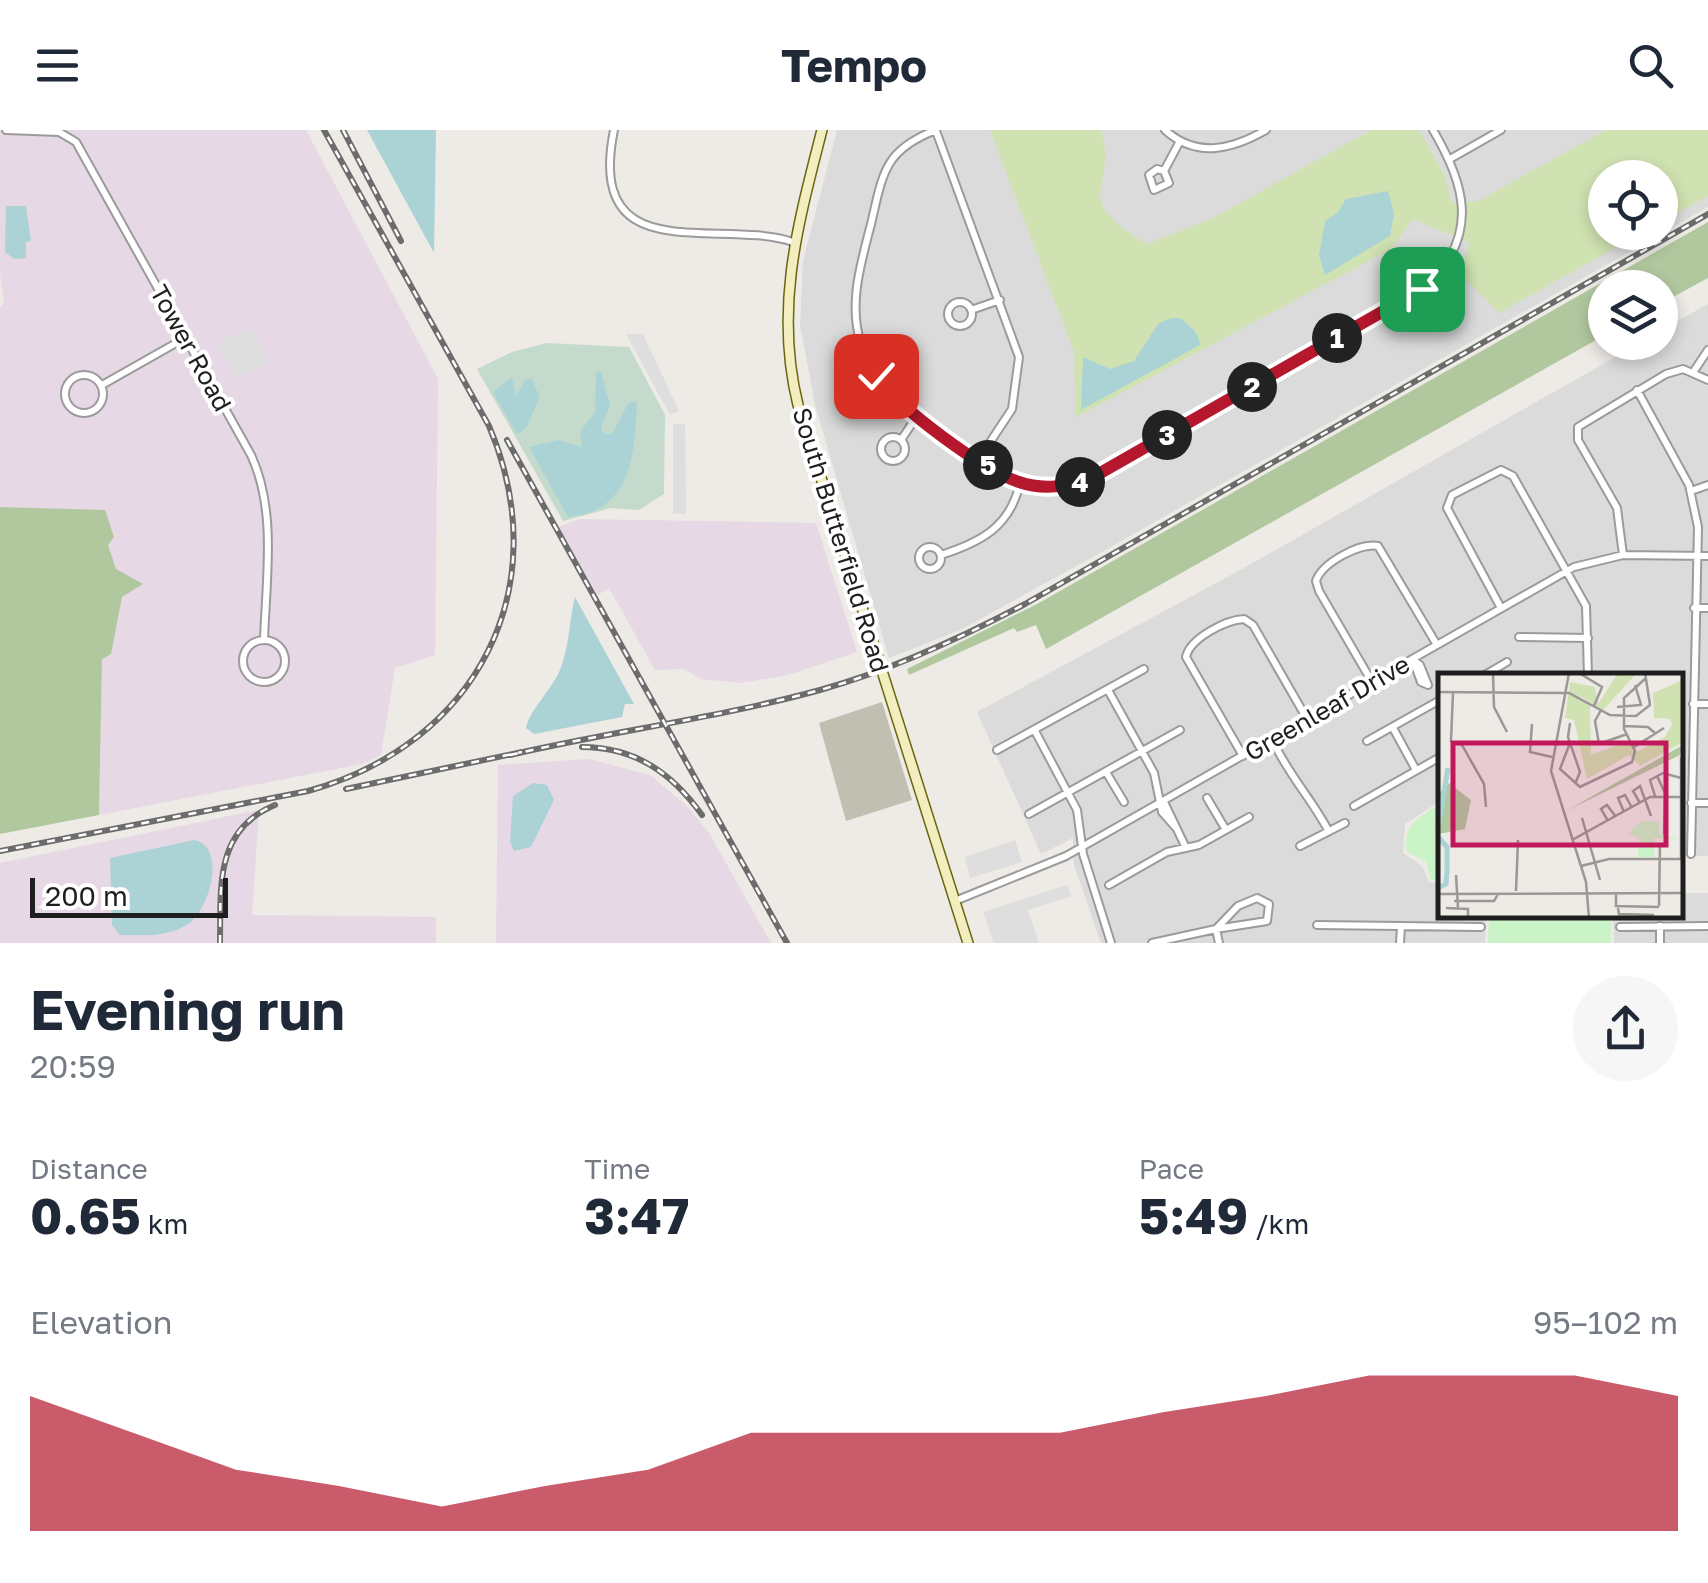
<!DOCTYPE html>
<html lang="en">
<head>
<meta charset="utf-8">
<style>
  :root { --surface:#fff; --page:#f6f6f7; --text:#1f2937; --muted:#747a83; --accent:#b5172d }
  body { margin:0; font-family:"Golos Text",sans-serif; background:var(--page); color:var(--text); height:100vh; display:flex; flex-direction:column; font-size:38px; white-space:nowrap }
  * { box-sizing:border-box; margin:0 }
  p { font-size:32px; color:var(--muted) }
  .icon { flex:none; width:55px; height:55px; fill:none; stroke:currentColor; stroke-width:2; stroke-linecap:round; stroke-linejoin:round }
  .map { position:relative; height:813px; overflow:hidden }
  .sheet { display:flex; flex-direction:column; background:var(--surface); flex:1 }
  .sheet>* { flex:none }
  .fabs { position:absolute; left:1588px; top:30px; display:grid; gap:20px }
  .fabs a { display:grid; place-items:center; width:90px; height:90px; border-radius:50%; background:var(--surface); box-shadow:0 5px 15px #0003; font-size:50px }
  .scale { position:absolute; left:30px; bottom:25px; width:198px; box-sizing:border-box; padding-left:10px; border:5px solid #1e1e1e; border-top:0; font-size:28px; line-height:35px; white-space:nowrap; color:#1e1e1e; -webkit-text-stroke:8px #fff; paint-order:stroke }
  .pin { position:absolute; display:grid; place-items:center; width:85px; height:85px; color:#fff; margin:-42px; border-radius:20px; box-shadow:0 5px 15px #0006 }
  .km { position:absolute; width:50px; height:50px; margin:-25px; border-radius:50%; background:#222; color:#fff; font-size:28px; line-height:50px; text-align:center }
  .round { display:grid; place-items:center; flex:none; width:105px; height:105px; border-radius:52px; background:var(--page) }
  .overview { display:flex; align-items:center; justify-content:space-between; height:170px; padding:0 30px }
  h1 { font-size:55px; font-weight:700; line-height:75px }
  .figures { display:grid; grid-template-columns:repeat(3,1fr); gap:15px; height:170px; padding:10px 30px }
  .figures div { display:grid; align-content:center }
  .figures b { font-size:50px; font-weight:700 }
  .figures small { font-size:28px; font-weight:400 }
  .figures p { font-size:28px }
  .chart { height:280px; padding:20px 30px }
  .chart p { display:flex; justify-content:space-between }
  .chart svg { width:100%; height:180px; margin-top:10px; fill:var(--accent); opacity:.7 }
  header { display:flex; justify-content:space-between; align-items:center; height:130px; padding:0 30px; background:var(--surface); font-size:45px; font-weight:700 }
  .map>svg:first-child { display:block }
  .residential { fill:#dcdbdb; fill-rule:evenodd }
  .industrial { fill:#e6d8e5 }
  .construction { fill:#c1bfb2 }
  .grass { fill:#d0e2b1 }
  .forest { fill:#b1c89f }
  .wetland { fill:#c4dacd }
  .park { fill:#caf3c7 }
  .parking { fill:#dedede }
  .water { fill:#abd3d6 }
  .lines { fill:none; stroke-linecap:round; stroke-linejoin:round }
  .minor-casing { stroke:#9b9b9b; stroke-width:10 }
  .secondary-casing { stroke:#696612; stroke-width:12 }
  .minor { stroke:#fff; stroke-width:6 }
  .secondary { stroke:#f2eebf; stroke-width:9 }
  .rail-casing { stroke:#6c6c6c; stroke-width:6 }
  .rail { stroke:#fff; stroke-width:2.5; stroke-dasharray:8; stroke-linecap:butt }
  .route-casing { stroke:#fff; stroke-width:20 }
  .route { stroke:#b5172d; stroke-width:12 }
  .labels { text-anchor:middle; stroke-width:8; stroke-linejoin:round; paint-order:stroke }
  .street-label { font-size:25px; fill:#1e1e1e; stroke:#fff }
  .inset-river { fill:none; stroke:#abd3d6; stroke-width:5 }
  .inset-road { fill:none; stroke:#9b9895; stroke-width:2.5 }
  .view { fill:#c2185b; fill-opacity:0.15; stroke:#c2185b; stroke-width:5 }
  .inset-edge { fill:none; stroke:#1e1e1e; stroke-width:5 }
</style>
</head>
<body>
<header><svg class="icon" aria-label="menu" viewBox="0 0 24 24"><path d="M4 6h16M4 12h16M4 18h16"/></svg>Tempo<svg class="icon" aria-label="search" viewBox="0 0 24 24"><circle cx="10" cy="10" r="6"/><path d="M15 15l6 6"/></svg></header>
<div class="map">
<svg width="1708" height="813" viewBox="0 0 1708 813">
  <rect width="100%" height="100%" fill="#eeeae5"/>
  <!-- residential -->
  <path class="residential" d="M837,0H1708V77L1102,422L962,499L889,528L815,275L800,195L803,131ZM1605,48H1660V102H1605Z
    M1708,174V726H1681L1680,546H1440V671L1405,694L1403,723L1422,736L1429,752L1440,753V786H1486L1485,813H1101L1074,735L1073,708L1041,724L977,582L1244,438L1640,213L1660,212V201Z
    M1681,763H1708V813H1614L1613,786H1680Z"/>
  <!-- industrial -->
  <path class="industrial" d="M0,0H306L438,249L435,525L395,538L381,625L362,634L99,685L102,528L122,467L108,415L105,381L0,377V177L4,173L0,142Z
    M580,389L816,393L857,522L788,545L741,553L701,549L684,539L655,540L609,458L598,465L558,397Z
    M589,629L650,645L686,675L709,703L771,813H496L498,635Z
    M259,680L252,785L436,787V813H0V733Z"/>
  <!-- construction -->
  <path class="construction" d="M882,572L912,670L846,691L819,593Z"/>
  <!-- grass -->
  <path class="grass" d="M990,0H1101C1120,60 1065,65 1147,114L1213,88L1371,0H1419L1445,46L1452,73L1478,71L1606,0H1708V66L1660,93V48H1605V102L1642,103L1499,183L1459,143L1470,113L1413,89L1391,119L1076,287L1074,222Z"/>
  <!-- forest -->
  <path class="forest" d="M1708,92V148L1660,174V158H1605V205L1046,519L1036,495L1017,502L1014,498L909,545L907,539L1039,473Z
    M0,377L105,380L114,407L108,415L116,439L143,454L122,467L111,524L102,529L99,685L0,704Z"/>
  <!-- wetland -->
  <path class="wetland" d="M547,213L629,217L665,285L664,364L639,380L611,378L563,391L477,239L512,222Z"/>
  <!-- park -->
  <path class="park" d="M1440,674V751L1431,750L1426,732L1406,721C1403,694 1420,687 1440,674Z
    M1489,786H1611V813H1488Z"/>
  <!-- parking -->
  <path class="parking" d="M251,198L271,232L237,248L217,213Z
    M626,204H643L679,281L670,285Z
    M673,294H685L686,384H673Z
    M1015,710L1022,732L970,748L965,727Z
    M1067,755L1072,766L1028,780L1039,813H994L983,782Z"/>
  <!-- water -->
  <path class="water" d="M367,0H436L434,123Z
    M1388,61L1394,83L1390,106L1325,145L1319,125L1325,91L1337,83L1346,69Z
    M6,76H26L31,111L26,112V128L14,129L5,122Z
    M1171,188H1180C1190,196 1199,202 1200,215L1081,280L1083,227L1110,239L1134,231L1158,194Z
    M601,242L610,276L601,297L604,304H612L629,272H637C635,323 632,382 568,387L529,317L559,310L582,317L580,302L595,282L596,243Z
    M512,247L516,267L525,250L531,248L540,267L526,298L517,304L493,262Z
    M575,467L634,574H625L622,587L534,604L526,598C529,580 554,558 561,537C570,513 569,490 575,467Z
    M533,653L547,655L554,670L531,717L514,721L510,712L513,666Z
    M194,710C227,716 210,780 188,794C167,808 144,805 120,805L112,795L110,728Z"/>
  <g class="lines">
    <!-- minor casing -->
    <g class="minor-casing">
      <path id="minor" d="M6,0L59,2L76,12L251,325C277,381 266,449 264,510
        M614,0C585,142 718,87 793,112
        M936,0C884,20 883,43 871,94C861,133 848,174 861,214C877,262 973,337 1020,353C1045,361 1071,356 1095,346L1432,152C1478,101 1465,54 1433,0
        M1165,0C1197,29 1233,19 1266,0
        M936,1L1019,227L1012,279L979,329
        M1450,29L1501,0
        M1164,41L1157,39L1149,45L1154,60L1169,53L1164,41L1180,11
        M948 184a12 12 0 1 1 24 0a12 12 0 1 1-24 0Z
        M971,180L1000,170
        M1694,241L1708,220
        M65 264a19 19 0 1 1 38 0a19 19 0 1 1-38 0Z
        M102,255L185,208
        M1637,260L1689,355L1698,397L1691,724
        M881 319a12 12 0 1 1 24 0a12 12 0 1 1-24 0Z
        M901,310L917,286
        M1691,361L1708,355
        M919 428a11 11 0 1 1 22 0a11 11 0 1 1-22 0Z
        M941,425C981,412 1010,397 1020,353
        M1623,425L1617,378L1578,310V297L1666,244L1683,239L1708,250
        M1501,478L1447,378L1452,365L1501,340L1513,346L1586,476L1588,546
        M1694,478H1708
        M1519,507L1588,508
        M243 531a21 21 0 1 1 42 0a21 21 0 1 1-42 0Z
        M1413,530L1420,535L1428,555L1421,552Z
        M1483,546L1507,532
        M1372,552L1319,461L1316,451C1322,433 1360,412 1378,416L1437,515
        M1108,560L1154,643L1162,682L1177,699
        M1693,574H1708
        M1393,598L1416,640
        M1035,601L1077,680L1083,724L1111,813
        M1272,609C1287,643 1311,668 1328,700
        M1367,611L1440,570
        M997,620L1144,539
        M1243,626L1186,527C1190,508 1226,490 1244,489L1253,495L1307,589
        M1106,642L1124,672
        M1207,668L1226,700
        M1164,672L1186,718
        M1691,673H1708
        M1354,676L1440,627
        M1029,684L1180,600
        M1300,716L1345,693
        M1109,755L1167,722L1199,715L1249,687
        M1257,768L1269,774L1267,791L1216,799L1238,776Z
        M955,771L1066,726L1574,437L1623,425L1708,426
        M1317,795L1481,797
        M1620,797L1708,796
        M1152,813L1216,799L1219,813
        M1400,813L1401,796
        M1660,813V796"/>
    </g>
    <!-- secondary casing -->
    <g class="secondary-casing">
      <path id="secondary" d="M822,0C798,94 774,178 798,275L968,813"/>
    </g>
    <!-- minor -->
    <use href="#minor" class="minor"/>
    <!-- secondary -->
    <use href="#secondary" class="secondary"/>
    <!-- rail casing -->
    <g class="rail-casing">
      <path id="rail" d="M343,0L401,111
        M507,310L787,813
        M582,617C635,617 672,643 702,685
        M510,625C613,601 718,588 820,560C892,540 959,509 1025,474L1708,84
        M346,659L522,622
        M0,721L308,661C477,614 558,458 489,296L324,0
        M220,813C221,757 214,700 275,675"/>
    </g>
    <!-- rail -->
    <use href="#rail" class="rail"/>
  </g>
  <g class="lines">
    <!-- route casing -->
    <g class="route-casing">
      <path id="route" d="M876,246C899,278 982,340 1019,352C1045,361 1070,356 1095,346L1422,159"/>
    </g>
    <!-- route -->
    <use href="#route" class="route"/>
  </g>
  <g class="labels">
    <!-- street labels -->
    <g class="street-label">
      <text transform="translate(191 218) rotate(61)" y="9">Tower Road</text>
      <text transform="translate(841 410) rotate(73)" y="9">South Butterfield Road</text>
      <text transform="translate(1327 578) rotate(-30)" y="9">Greenleaf Drive</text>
    </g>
  </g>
  <!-- overview -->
  <g transform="translate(1438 543)">
    <rect width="245" height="245" fill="#eeeae5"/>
    <path d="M180,0H199L165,37L137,20L152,32L153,82L191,68L199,79L227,64L234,52L232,46L216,45L215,20L245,7V69L202,93L191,82L149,106L136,47L127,45L132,9L157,14L160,31Z" fill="#d0e2b1"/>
    <path d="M245,72L242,82L128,138ZM11,110L33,127L27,156L0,161L2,119Z" fill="#b1c89f"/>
    <path d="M204,148L221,149V161L242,166L216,165V184H200L201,165L190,160Z" fill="#caf3c7"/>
    <path class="inset-river" d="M0,155L10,95M0,215L8,211L9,198V174L1,165"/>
    <path class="inset-road" d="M55,0L56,34L69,59M131,0L113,98L148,209L151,245M141,0L164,14L156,33M0,19L131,20L172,42L198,43L212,32L207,0M15,19L13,68L24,72L46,111L48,134M179,34L203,32L197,12M163,37L157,48L161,71L189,61M132,50L130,64L142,99L137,111M94,51L92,79L114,84M186,53L210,54L218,61M132,70L122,96L142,114L194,89L197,78L186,56V25L208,5M196,74L226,55M243,84V186M219,103L227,120L226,161M217,123L212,107L225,100L243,105M202,130L195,118L202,113L213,143M186,139L180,125L187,122L194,135M144,145L162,207M170,148L163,136L169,132L178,144M134,167L212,124H242M143,193L171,186H245M18,202L20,235M78,218L80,167M178,220V233L221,234M0,221L245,220M16,228H56L60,221M221,233L222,170M8,235L30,236V245M180,235L181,241L216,242"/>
    <path class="view" d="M15,70H228V172H15Z"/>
    <rect width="245" height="245" class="inset-edge"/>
  </g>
</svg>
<div class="fabs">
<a><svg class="icon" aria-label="locate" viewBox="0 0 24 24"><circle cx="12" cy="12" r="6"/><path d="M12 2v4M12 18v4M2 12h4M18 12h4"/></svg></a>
<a><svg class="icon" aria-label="layers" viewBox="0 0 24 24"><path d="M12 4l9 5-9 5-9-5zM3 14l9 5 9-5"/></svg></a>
</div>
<div class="scale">200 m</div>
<div class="pin" style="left:1422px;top:159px;background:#1e9e55"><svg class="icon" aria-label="arrive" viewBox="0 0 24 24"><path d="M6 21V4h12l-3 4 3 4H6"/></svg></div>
<div class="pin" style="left:876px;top:246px;background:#d93025"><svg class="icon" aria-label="check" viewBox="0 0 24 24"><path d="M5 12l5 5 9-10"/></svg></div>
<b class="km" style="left:1337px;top:208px">1</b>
<b class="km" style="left:1252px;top:257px">2</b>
<b class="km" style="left:1167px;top:305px">3</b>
<b class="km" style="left:1080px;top:352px">4</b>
<b class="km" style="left:988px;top:335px">5</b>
</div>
<section class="sheet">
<div class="overview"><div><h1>Evening run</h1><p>20:59</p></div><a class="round"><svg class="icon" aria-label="share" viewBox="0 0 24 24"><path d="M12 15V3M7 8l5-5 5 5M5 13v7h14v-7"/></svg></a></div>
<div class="figures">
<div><p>Distance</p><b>0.65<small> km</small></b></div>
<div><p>Time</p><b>3:47</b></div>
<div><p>Pace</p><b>5:49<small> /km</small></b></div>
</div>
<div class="chart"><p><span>Elevation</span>95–102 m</p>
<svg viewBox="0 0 160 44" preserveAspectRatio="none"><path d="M0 44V11L10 20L20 29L30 33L40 38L50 33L60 29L70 20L80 20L90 20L100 20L110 15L120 11L130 6L140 6L150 6L160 11V44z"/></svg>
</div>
</section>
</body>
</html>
